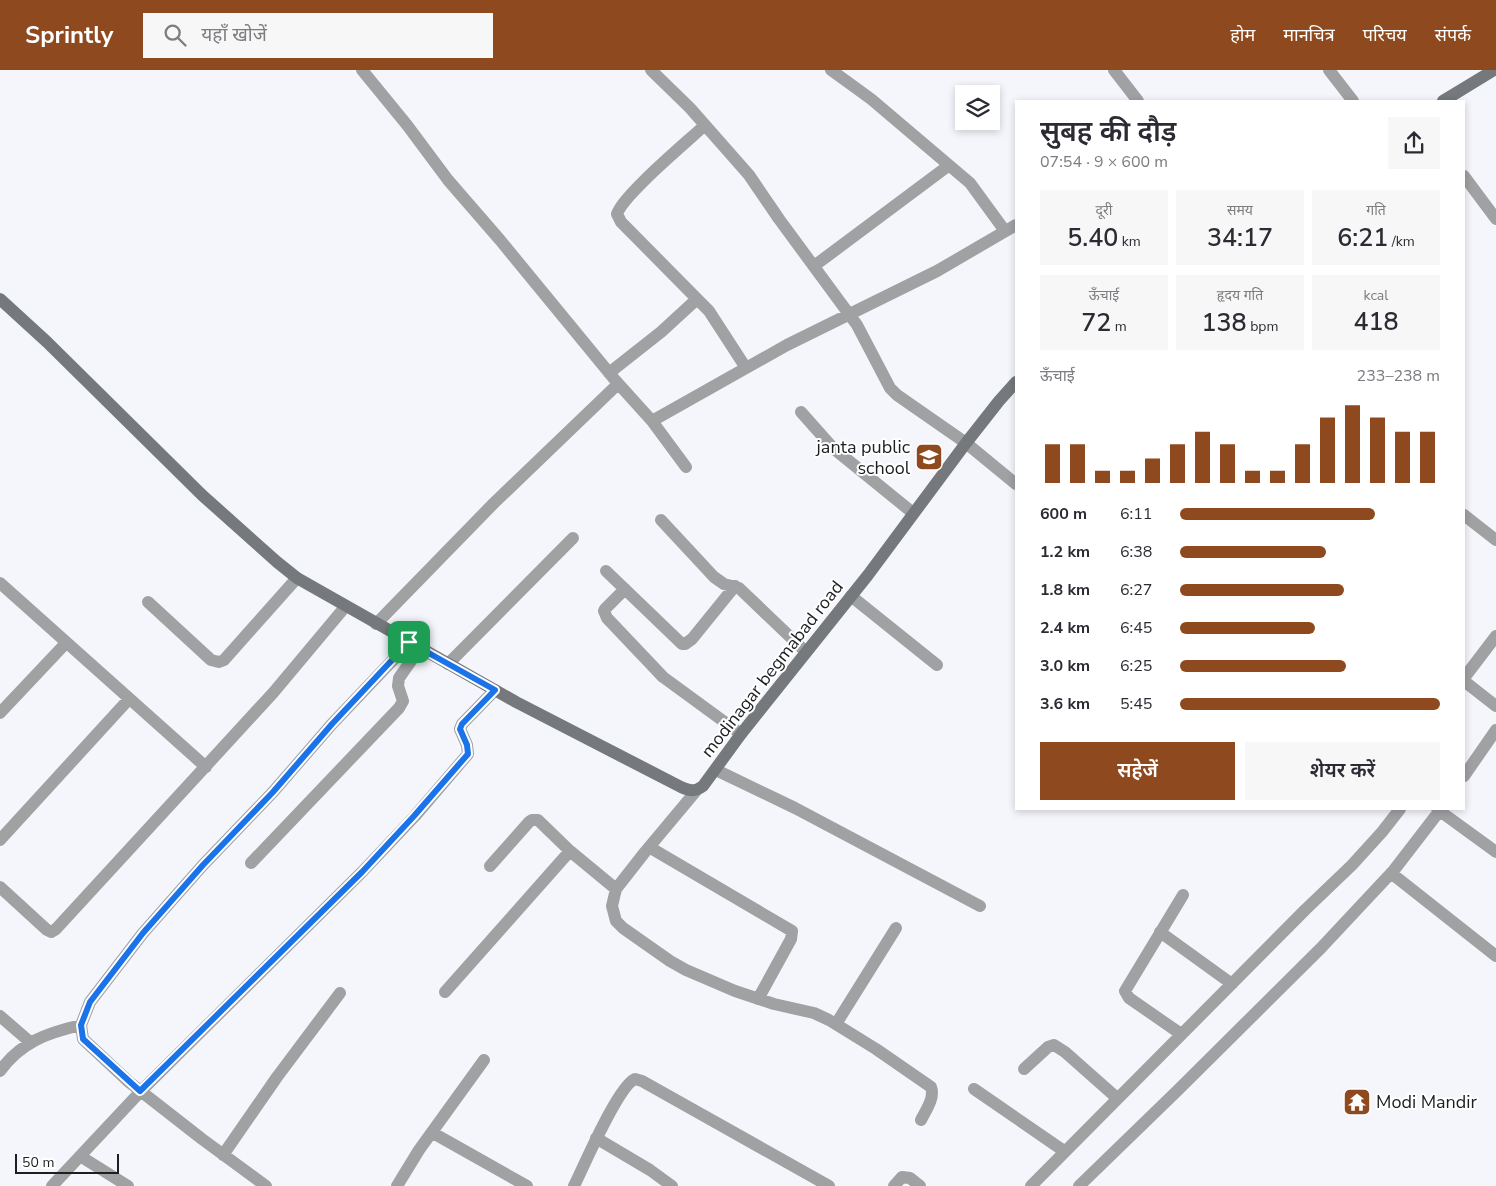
<!DOCTYPE html>
<html lang="hi">
<head>
<meta charset="utf-8">
<style>
  :root { --surface:#fff; --page:#f7f7f7; --text:#2b2b33; --muted:#7c7c81; --accent:#8e4a1e }
  body { margin:0; font-family:"Nunito Sans","Noto Sans Devanagari",sans-serif; background:var(--page); color:var(--text); height:100vh; display:flex; flex-direction:column; font-size:19px; white-space:nowrap }
  * { box-sizing:border-box; margin:0 }
  p { font-size:16px; color:var(--muted) }
  .icon { flex:none; width:28px; height:28px; fill:none; stroke:currentColor; stroke-width:2; stroke-linecap:round; stroke-linejoin:round }
  .map { position:relative; flex:1; overflow:hidden }
  .drawer { position:absolute; left:1015px; top:30px; width:450px; height:710px; display:flex; flex-direction:column; background:var(--surface); border-radius:0px; box-shadow:0 2px 8px #0003 }
  .drawer>* { flex:none }
  .tools { position:absolute; left:955px; top:15px; display:grid; gap:10px }
  .tools a { display:grid; place-items:center; width:45px; height:45px; border-radius:0px; background:var(--surface); box-shadow:0 2px 8px #0003; font-size:25px }
  .scale { position:absolute; left:15px; bottom:12px; width:104px; box-sizing:border-box; padding-left:5px; border:2px solid #1d1e20; border-top:0; font-size:14px; line-height:18px; white-space:nowrap; color:#1d1e20; -webkit-text-stroke:4px #fff; paint-order:stroke }
  .pin { position:absolute; display:grid; place-items:center; width:42px; height:42px; color:#fff; margin:-21px; border-radius:10px; box-shadow:0 2px 8px #0006 }
  .round { display:grid; place-items:center; flex:none; width:52px; height:52px; border-radius:0px; background:var(--page) }
  .overview { display:flex; align-items:center; justify-content:space-between; height:85px; padding:0 25px }
  h1 { font-size:28px; font-weight:600; line-height:38px }
  .figures { display:grid; grid-template-columns:repeat(3,1fr); gap:8px; height:85px; padding:5px 25px }
  .figures div { display:grid; align-content:center; border-radius:0px; background:var(--page); text-align:center }
  .figures b { font-size:25px; font-weight:600 }
  .figures small { font-size:14px; font-weight:400 }
  .figures p { font-size:14px }
  .chart { height:140px; padding:10px 25px }
  .chart p { display:flex; justify-content:space-between }
  .chart svg { width:100%; height:90px; margin-top:5px; stroke:var(--accent); stroke-width:6 }
  .primary-button { display:flex; gap:10px; margin-top:auto; padding:10px 25px }
  .primary-button a { flex:1; height:58px; border-radius:0px; background:var(--accent); color:#fff; font-size:20px; font-weight:600; line-height:58px; text-align:center }
  .primary-button a+a { background:var(--page); color:var(--text) }
  ul { padding:0 25px; list-style:none; font-size:16px }
  li { display:grid; grid-template-columns:80px 60px 1fr; align-items:center; height:38px }
  li i { height:12px; border-radius:6px; background:var(--accent) }
  header { display:flex; align-items:center; gap:30px; box-sizing:border-box; height:70px; padding:0 25px; background:var(--accent); color:#fff }
  header strong { font-size:24px }
  nav { display:flex; gap:28px; margin-inline-start:auto; font-size:18px }
  .search { width:350px; height:45px; background:var(--page); display:flex; align-items:center; gap:12px; box-sizing:border-box; padding:0 18px; border-radius:0px; color:var(--muted); font-size:19px }
  .map>svg:first-child { display:block }
  .lines { fill:none; stroke-linecap:round; stroke-linejoin:round }
  .street { stroke:#9fa1a3; stroke-width:12 }
  .secondary { stroke:#76797b; stroke-width:12 }
  .route-casing { stroke:#fff; stroke-width:10 }
  .route { stroke:#1a73e8; stroke-width:6 }
  .labels { text-anchor:middle; stroke-width:4; stroke-linejoin:round; paint-order:stroke }
  .poi-label { font-size:18px; fill:#1d1e20; stroke:#fff; text-anchor:end }
  .street-label { font-size:18px; fill:#1d1e20; stroke:#fff }
</style>
</head>
<body>
<header>
<strong>Sprintly</strong>
<div class="search"><svg class="icon" aria-label="search" viewBox="0 0 24 24"><circle cx="10" cy="10" r="6"/><path d="M15 15l6 6"/></svg>यहाँ खोजें</div>
<nav><a>होम</a><a>मानचित्र</a><a>परिचय</a><a>संपर्क</a></nav>
</header>
<div class="map">
<svg width="1496" height="1116" viewBox="0 0 1496 1116">
  <rect width="100%" height="100%" fill="#f4f6fc"/>
  <g class="lines">
    <!-- street -->
    <path class="street" d="M362,0L407,55L448,110L500,170L615,310L652,351L686,397
      M651,0L690,38L749,105L779,149L857,255L890,318L897,325L966,373L1016,414
      M831,0L871,29L970,113L1005,161
      M1114,0L1138,31
      M1329,0L1353,31
      M705,55C687,72 623,125 617,144L621,152L709,241L746,298
      M1464,106L1496,149
      M814,196L948,96
      M609,303L661,262L697,229
      M801,342L833,378L913,443
      M652,351L787,275L937,201L1016,155
      M1464,445L1496,470
      M661,450L714,507L724,514L739,518L806,582
      M606,501L682,574H685L692,569L735,516
      M0,513L206,697
      M625,519L605,539L604,541L607,548L663,607L741,664
      M851,526L937,595
      M148,532L211,590L219,592L224,590L297,508
      M376,554L494,433L618,314
      M448,594L573,468
      M1464,608L1496,566
      M1464,611L1496,636
      M0,643L66,573
      M716,700L795,738L980,836
      M1464,706L1496,660
      M696,721L645,782L616,819L612,836L616,851L623,858L670,891L686,900L735,921L774,934L814,943L829,950L876,979L931,1017C935,1028 926,1040 921,1050
      M1437,739L1496,782
      M0,770L129,629
      M649,777L792,861L791,869L758,929
      M251,793L399,638L403,631L398,616L399,608L420,578
      M490,796L529,752L532,750H538L570,781L616,819
      M1391,803L1496,886
      M0,817L47,860L51,862L56,859L273,623L345,537
      M1160,862L1232,914
      M445,922L570,781
      M0,946L30,972
      M836,954L896,858
      M1181,964L1129,928L1125,921L1183,825
      M1024,999L1048,977L1054,975L1065,982L1117,1028
      M0,1001C21,972 47,963 81,955
      M974,1019L1064,1081
      M433,1063L527,1116
      M596,1068L650,1100L672,1116
      M223,1085L277,1007L340,923
      M80,1086L128,1116
      M52,1116L141,1021L362,802L415,746L468,684L467,675L460,659L462,654L495,620
      M266,1116L202,1069L129,1012L83,969L81,955L90,932L143,863L203,795L273,722L332,654L409,573
      M397,1116L419,1080L484,990
      M574,1116C584,1096 618,1016 635,1009L642,1011L829,1116
      M894,1116L902,1107L910,1108L920,1116
      M1031,1116L1305,840L1352,795L1382,762L1400,739
      M1079,1116L1177,1021L1321,878L1394,800L1441,739"/>
    <!-- secondary -->
    <path class="secondary" d="M1443,31L1494,0
      M0,229L47,272L202,425L277,492L297,508L516,632L681,717C690,721 695,722 703,716L741,664L868,505L966,373L999,331L1016,312"/>
  </g>
  <g class="lines">
    <!-- route casing -->
    <g class="route-casing">
      <path id="route" d="M409,572L495,620L462,654L460,659L467,675L468,684L414,746L362,802L140,1021L83,969L81,955L90,932L143,863L203,795L273,722L332,654Z"/>
    </g>
    <!-- route -->
    <use href="#route" class="route"/>
  </g>
  <!-- icons -->
  <defs>
    <g id="school-square" transform="scale(1.4375)"><rect x="-9" y="-9" width="18" height="18" rx="4" fill="#8e4a1e" stroke="#fff"/><path d="M0-5L7-2L0 1L-7-2ZM-4 1L0 2.5L4 1V4Q0 6-4 4Z" fill="#fff"/></g>
    <g id="temple-square" transform="scale(1.4375)"><rect x="-9" y="-9" width="18" height="18" rx="4" fill="#8e4a1e" stroke="#fff"/><path d="M0-6L5-2H3V0L6.5 2.5H4V6H1.5V3h-3V6H-4V2.5H-6.5L-3 0V-2H-5Z" fill="#fff"/></g>
  </defs>
  <g fill-rule="evenodd">
    <use href="#school-square" x="929" y="387"/>
    <use href="#temple-square" x="1357" y="1032"/>
  </g>
  <g class="labels">
    <!-- poi labels -->
    <g class="poi-label">
      <text x="910" y="383">janta public<tspan x="910" dy="21">school</tspan></text>
      <text x="1376" y="1038" text-anchor="start">Modi Mandir</text>
    </g>
    <!-- street labels -->
    <g class="street-label">
      <text transform="translate(772 599) rotate(-52)" y="6">modinagar begmabad road</text>
    </g>
  </g>
</svg>
<div class="tools">
<a><svg class="icon" aria-label="layers" viewBox="0 0 24 24"><path d="M12 4l9 5-9 5-9-5zM3 14l9 5 9-5"/></svg></a>
</div>
<div class="scale">50 m</div>
<div class="pin" style="left:409px;top:572px;background:#1e9e55"><svg class="icon" aria-label="arrive" viewBox="0 0 24 24"><path d="M6 21V4h12l-3 4 3 4H6"/></svg></div>
<section class="drawer">
<div class="overview"><div><h1>सुबह की दौड़</h1><p>07:54 · 9 × 600 m</p></div><a class="round"><svg class="icon" aria-label="share" viewBox="0 0 24 24"><path d="M12 15V3M7 8l5-5 5 5M5 13v7h14v-7"/></svg></a></div>
<div class="figures">
<div><p>दूरी</p><b>5.40<small> km</small></b></div>
<div><p>समय</p><b>34:17</b></div>
<div><p>गति</p><b>6:21<small> /km</small></b></div>
</div>
<div class="figures">
<div><p>ऊँचाई</p><b>72<small> m</small></b></div>
<div><p>हृदय गति</p><b>138<small> bpm</small></b></div>
<div><p>kcal</p><b>418</b></div>
</div>
<div class="chart"><p><span>ऊँचाई</span>233–238 m</p>
<svg viewBox="0 0 160 44" preserveAspectRatio="none"><path d="M5 44V25M15 44V25M25 44V38M35 44V38M45 44V32M55 44V25M65 44V19M75 44V25M85 44V38M95 44V38M105 44V25M115 44V12M125 44V6M135 44V12M145 44V19M155 44V19"/></svg>
</div>
<ul>
<li><b>600 m</b>6:11<i style="width:75%"></i></li>
<li><b>1.2 km</b>6:38<i style="width:56%"></i></li>
<li><b>1.8 km</b>6:27<i style="width:63%"></i></li>
<li><b>2.4 km</b>6:45<i style="width:52%"></i></li>
<li><b>3.0 km</b>6:25<i style="width:64%"></i></li>
<li><b>3.6 km</b>5:45<i style="width:100%"></i></li>
</ul>
<div class="primary-button"><a>सहेजें</a><a>शेयर करें</a></div>
</section>
</div>
</body>
</html>
